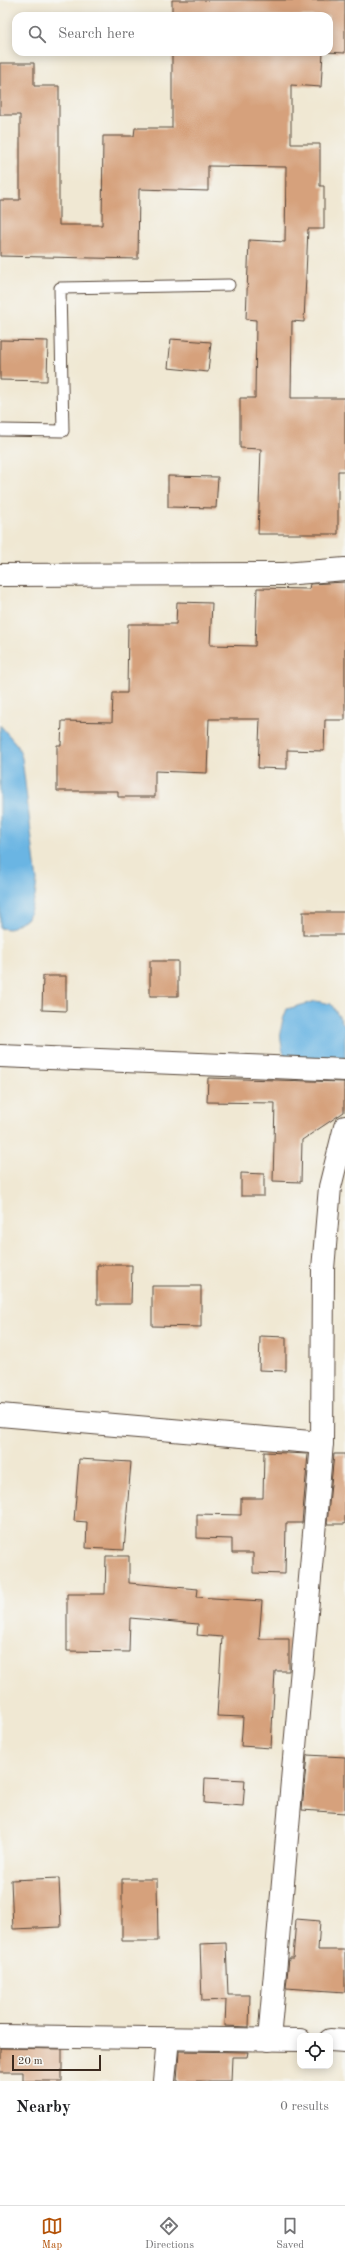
<!DOCTYPE html>
<html lang="en">
<head>
<meta charset="utf-8">
<style>
  body { margin:0; font-family:"Old Standard TT",serif; background:#f2f2f2; color:#202124 }
  .controls { position:absolute; right:12px; bottom:12px; display:grid; overflow:hidden; border-radius:8px; box-shadow:0 2px 10px #0003 }
  .controls button { width:36px; height:36px; display:grid; place-items:center; padding:0; border:0; border-bottom:1px solid #e0e0e0; background:#fff; color:#202124; font:20px sans-serif }
  .scale { position:absolute; left:12px; bottom:10px; width:89px; box-sizing:border-box; padding-left:4px; border:2px solid #3b2a1e; border-top:0; font-size:11px; line-height:14px; white-space:nowrap; color:#3b2a1e; -webkit-text-stroke:3px #f6f6f2; paint-order:stroke }
  .list { margin:0; padding:0; list-style:none }
  h2 { display:flex; justify-content:space-between; align-items:center; height:52px; margin:0; padding:0 16px; font-size:17px }
  h2 small { font-size:13px; font-weight:400; color:#757577 }
  .icon { flex:none; width:22px; height:22px; fill:none; stroke:currentColor; stroke-width:2; stroke-linecap:round; stroke-linejoin:round }
  .map { position:relative; flex:none; width:345px; height:2081px; overflow:hidden }
  .search { position:absolute; background:#fff; box-shadow:0 2px 10px #0003; left:12px; right:12px; top:12px; height:44px; display:flex; align-items:center; gap:10px; box-sizing:border-box; padding:0 14px; border-radius:12px; color:#757577; font-size:15px }
  .sheet { height:124px; background:#fff }
  nav { display:flex; justify-content:space-around; align-items:center; box-sizing:border-box; height:56px; border-top:1px solid #e0e0e0; background:#fff; font-size:11px; color:#757577 }
  nav a { display:grid; justify-items:center; gap:2px }
  nav .on { color:#b45309 }
  .map>svg:first-child { display:block }
</style>
</head>
<body>
<div class="map">
<svg width="345" height="2081" viewBox="0 0 345 2081">
  <rect width="100%" height="100%" fill="#f6f6f2"/>
  <filter id="ink" filterUnits="userSpaceOnUse"><feTurbulence type="fractalNoise" baseFrequency=".025" numOctaves="2"/><feDisplacementMap in="SourceGraphic" scale="8" xChannelSelector="R" yChannelSelector="G"/><feConvolveMatrix kernelMatrix="1 2 1 2 8 2 1 2 1" color-interpolation-filters="sRGB"/></filter>
  <filter id="wash" filterUnits="userSpaceOnUse"><feTurbulence type="fractalNoise" baseFrequency=".012" numOctaves="4" result="noise"/><feDisplacementMap in="SourceGraphic" scale="16" xChannelSelector="R" yChannelSelector="G"/><feGaussianBlur stdDeviation="0.9" result="paint"/><feColorMatrix in="noise" values="0 0 0 0 0 0 0 0 0 0 0 0 0 0 0 0 0 1.4 0 .05"/><feComposite in="paint" operator="in"/></filter>
  <g filter="url(#wash)">
    <rect width="100%" height="100%" fill="#f0e8d3"/>
    <!-- water -->
    <g fill="#6ab5e3" stroke="#527080">
      <polygon points="0,725 18,746 22,758 37,881 35,897 28,918 9,929 0,928"/>
      <path d="M316,1001L331,1004L345,1026V1061L287,1065C280,1041 277,1033 287,1009Z"/>
    </g>
    <g id="blocks">
      <!-- building -->
      <g fill="#d6a17c">
        <polygon points="172,0 345,0 345,53 326,52 329,52 329,16 172,16"/>
        <polygon points="172,52 323,52 321,87 291,85 291,144 320,144 320,186 324,186 324,229 308,229 304,322 292,321 291,398 345,398 345,471 338,471 338,534 258,534 261,449 240,448 240,398 255,398 256,320 246,319 249,240 285,242 286,167 208,166 208,191 139,189 138,259 0,256 0,200 20,200 20,115 0,115 0,63 34,63 34,86 59,86 59,225 102,225 103,136 134,136 135,128 172,128"/>
        <polygon points="171,339 211,342 208,372 168,368"/>
        <polygon points="0,340 48,341 47,381 0,380"/>
        <polygon points="168,476 218,477 216,508 168,507"/>
        <polygon points="345,582 345,720 325,720 324,751 287,750 287,769 258,768 260,719 209,719 207,773 155,771 155,797 118,797 118,791 57,791 57,745 61,745 62,721 112,722 113,693 127,693 128,624 176,624 177,602 212,603 210,645 255,646 257,588 309,589 310,584"/>
        <rect x="303" y="912" width="42" height="23"/>
        <rect x="150" y="961" width="28" height="35"/>
        <polygon points="43,976 66,976 66,1011 42,1010"/>
        <polygon points="208,1078 344,1082 344,1112 302,1140 301,1182 273,1181 275,1103 207,1102"/>
        <polygon points="241,1173 264,1174 264,1196 241,1196"/>
        <polygon points="97,1265 132,1265 131,1304 97,1304"/>
        <polygon points="152,1286 201,1286 201,1327 152,1326"/>
        <polygon points="260,1336 286,1337 286,1371 259,1370"/>
        <polygon points="264,1452 308,1454 302,1523 286,1523 285,1574 253,1573 253,1553 232,1553 232,1539 197,1538 197,1514 241,1515 241,1498 263,1498"/>
        <polygon points="334,1454 345,1454 345,1524 327,1524"/>
        <polygon points="79,1459 131,1462 124,1550 86,1548 87,1522 74,1521"/>
        <polygon points="106,1556 129,1556 129,1583 198,1589 197,1597 262,1601 259,1639 289,1639 289,1671 275,1671 271,1748 241,1746 243,1717 217,1716 222,1637 197,1635 198,1624 130,1618 129,1652 67,1651 67,1594 105,1594"/>
        <polygon points="307,1755 345,1757 345,1813 302,1810"/>
        <polygon points="205,1778 245,1780 243,1806 204,1803"/>
        <polygon points="59,1878 61,1927 13,1929 11,1880"/>
        <polygon points="122,1879 157,1879 158,1941 122,1941"/>
        <polygon points="296,1919 320,1921 318,1950 345,1950 345,1992 286,1988 289,1958 293,1958"/>
        <polygon points="226,1943 228,1995 250,1995 249,2027 225,2026 226,2000 202,2001 200,1944"/>
        <polygon points="0,2048 62,2049 62,2081 23,2081 23,2072 0,2072"/>
        <polygon points="179,2051 248,2052 247,2057 232,2057 231,2081 177,2081"/>
      </g>
    </g>
  </g>
  <g filter="url(#ink)">
    <use href="#blocks" fill-opacity="0" stroke="#564639" stroke-width="1"/>
    <g fill="none" stroke-linecap="round" stroke-linejoin="round">
      <!-- lane casing -->
      <g stroke="#564639" stroke-width="13">
        <polyline id="lane" points="0,430 63,431 60,288 229,285"/>
      </g>
      <!-- street casing -->
      <g stroke="#564639" stroke-width="24">
        <g id="street">
          <polyline points="0,575 284,574 345,569"/>
          <polyline points="0,1056 345,1070"/>
          <polyline points="0,1415 322,1443"/>
          <polyline points="0,2036 300,2040"/>
          <polyline points="269,2040 322,1443 323,1269 330,1187 345,1127"/>
          <polyline points="330,2040 345,2041"/>
          <polyline points="164,2081 168,2038"/>
        </g>
      </g>
      <!-- lane -->
      <use href="#lane" stroke="#fff" stroke-width="11"/>
      <!-- street -->
      <use href="#street" stroke="#fff" stroke-width="22"/>
    </g>
  </g>
</svg>
<div class="controls">
<button><svg class="icon" aria-label="locate" viewBox="0 0 24 24"><circle cx="12" cy="12" r="6"/><path d="M12 2v4M12 18v4M2 12h4M18 12h4"/></svg></button>
</div>
<div class="scale">20 m</div>
<div class="search"><svg class="icon" aria-label="search" viewBox="0 0 24 24"><circle cx="10" cy="10" r="6"/><path d="M15 15l6 6"/></svg>Search here</div>
</div>
<section class="sheet">
<h2>Nearby<small>0 results</small></h2>
<ul class="list">
</ul>
</section>
<nav>
<a class="on"><svg class="icon" aria-label="map" viewBox="0 0 24 24"><path d="M3 6l6-2 6 2 6-2v14l-6 2-6-2-6 2zM9 4v14M15 6v14"/></svg>Map</a>
<a><svg class="icon" aria-label="directions" viewBox="0 0 24 24"><path d="M12 3l9 9-9 9-9-9zM9 14v-3h6M13 9l2 2-2 2"/></svg>Directions</a>
<a><svg class="icon" aria-label="saved" viewBox="0 0 24 24"><path d="M7 4h10v16l-5-4-5 4z"/></svg>Saved</a>
</nav>
</body>
</html>
